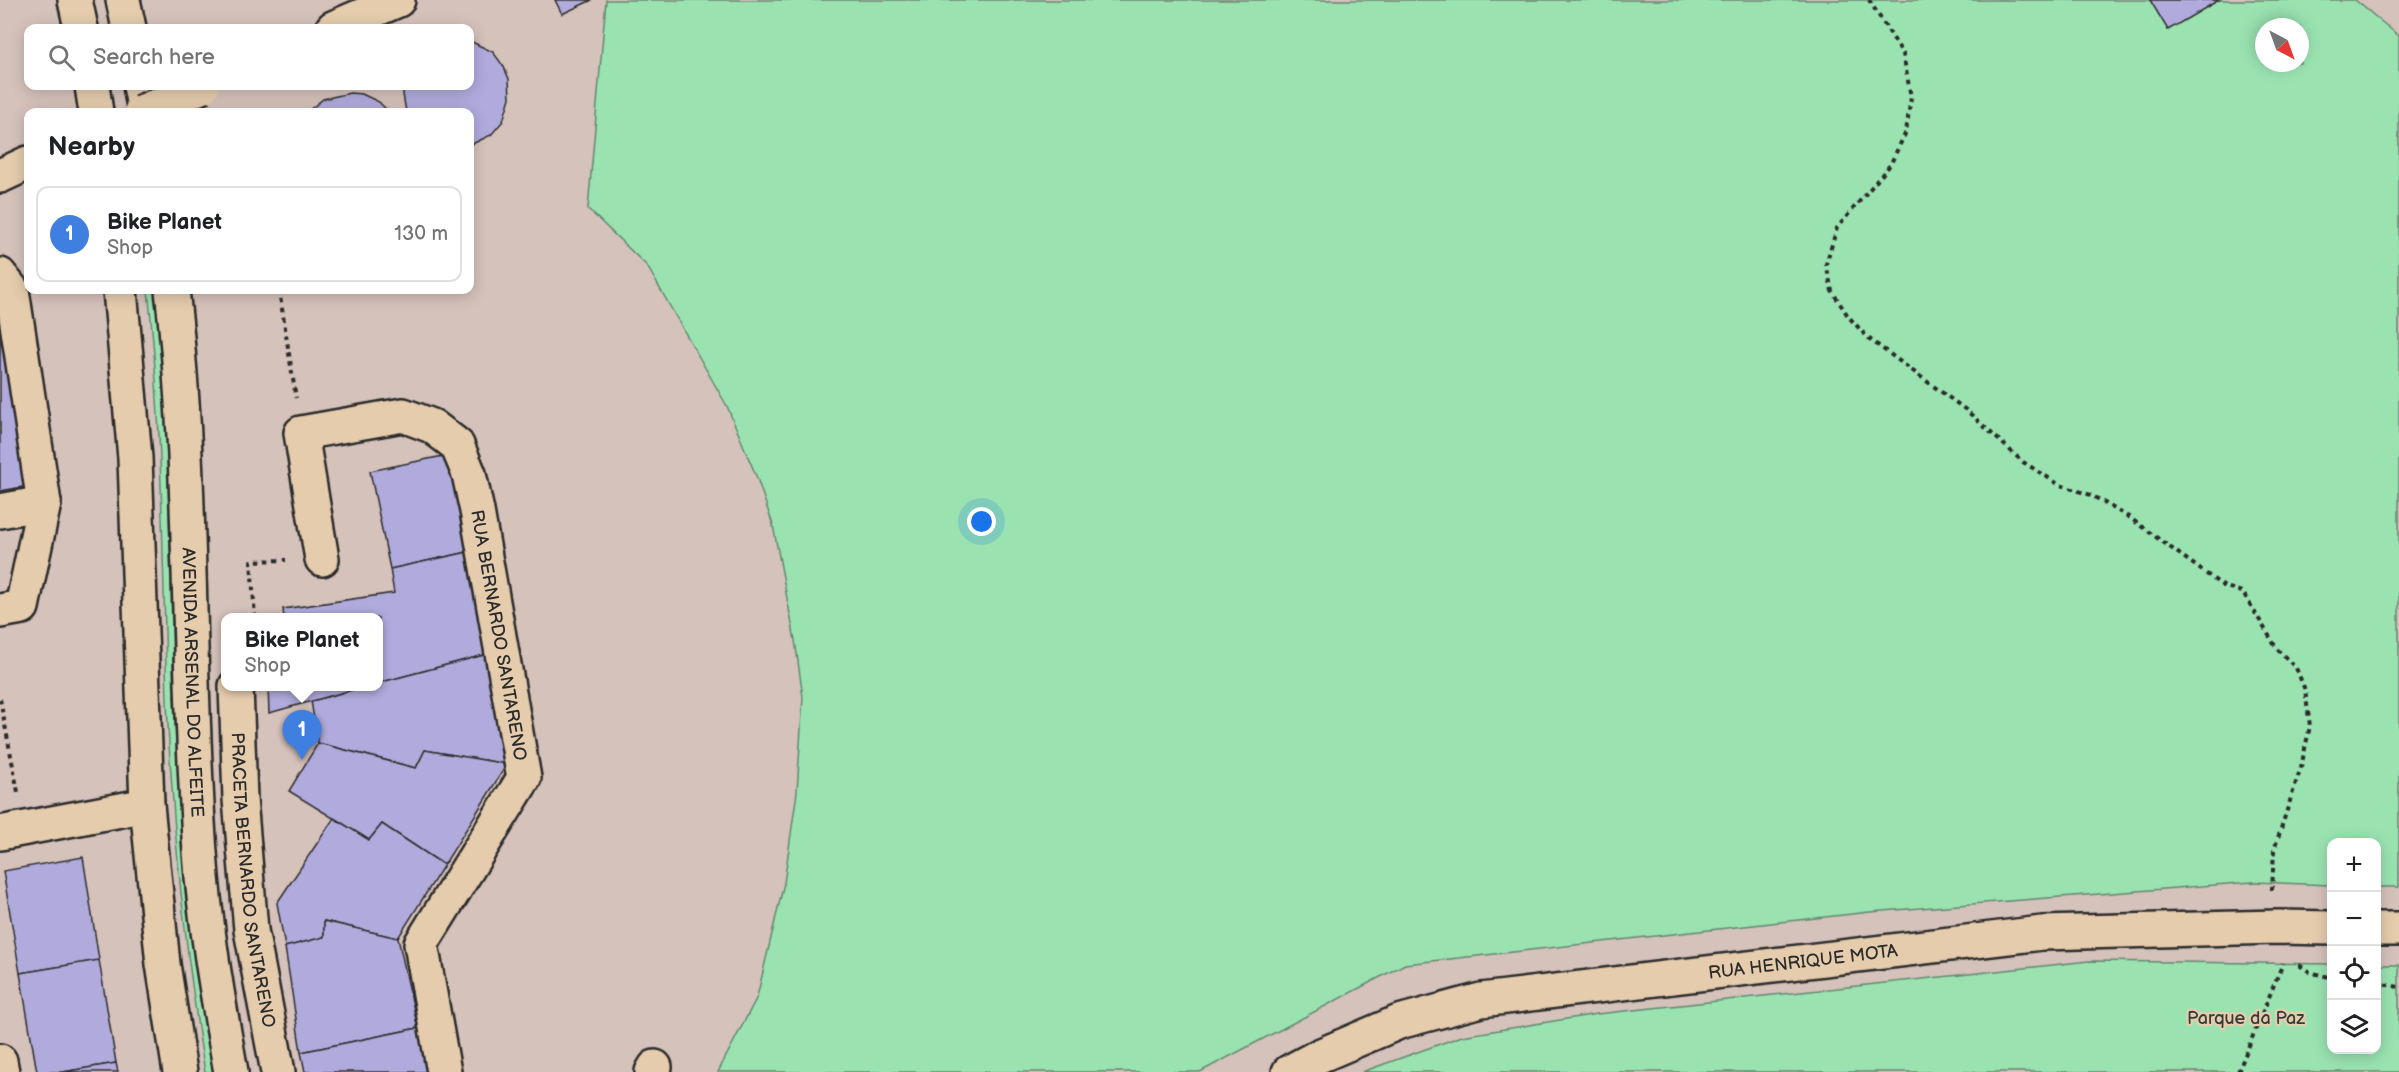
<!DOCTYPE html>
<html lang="en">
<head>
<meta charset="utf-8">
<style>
  body { margin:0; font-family:"Balsamiq Sans",sans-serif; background:#f6f6f6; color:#202124 }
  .controls { position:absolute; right:18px; bottom:18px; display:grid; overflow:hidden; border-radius:12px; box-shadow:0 3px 15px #0003 }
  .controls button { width:54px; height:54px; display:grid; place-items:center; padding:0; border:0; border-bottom:2px solid #e0e0e0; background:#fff; color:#202124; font:30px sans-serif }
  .compass { position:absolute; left:2255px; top:18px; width:54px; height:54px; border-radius:50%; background:#fff; box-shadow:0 3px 15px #0003; rotate:139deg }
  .you { position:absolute; left:982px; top:522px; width:21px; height:21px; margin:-15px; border:4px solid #fff; border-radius:50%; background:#1a73e8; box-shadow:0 0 0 9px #1a73e833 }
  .badge { display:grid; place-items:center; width:39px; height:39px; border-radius:50%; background:#b45309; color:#fff; font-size:20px; font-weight:700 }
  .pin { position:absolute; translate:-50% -50px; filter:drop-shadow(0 2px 3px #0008) }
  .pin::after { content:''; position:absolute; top:32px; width:21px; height:18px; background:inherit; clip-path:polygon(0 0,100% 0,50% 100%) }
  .popup { position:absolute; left:221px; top:613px; width:162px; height:78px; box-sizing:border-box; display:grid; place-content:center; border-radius:12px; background:#fff; filter:drop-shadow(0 2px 4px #0005); font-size:20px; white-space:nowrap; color:#757577 }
  .popup b { font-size:22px; color:#202124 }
  .popup::after { content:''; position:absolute; left:50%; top:100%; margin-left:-12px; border:12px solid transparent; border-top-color:#fff }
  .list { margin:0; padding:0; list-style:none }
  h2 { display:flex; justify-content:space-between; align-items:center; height:78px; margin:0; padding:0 24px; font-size:26px }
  h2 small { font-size:20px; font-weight:400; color:#757577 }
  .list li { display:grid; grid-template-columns:39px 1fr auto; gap:18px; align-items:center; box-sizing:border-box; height:96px; margin:0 12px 12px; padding:0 12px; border:2px solid #e0e0e0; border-radius:12px }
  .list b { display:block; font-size:22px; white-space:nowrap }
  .list p { margin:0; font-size:20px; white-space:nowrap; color:#757577 }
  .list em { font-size:20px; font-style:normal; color:#757577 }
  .icon { flex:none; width:33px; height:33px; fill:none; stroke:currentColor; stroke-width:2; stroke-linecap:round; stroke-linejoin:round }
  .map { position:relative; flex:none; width:2399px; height:1072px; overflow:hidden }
  .search { position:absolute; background:#fff; box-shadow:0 3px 15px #0003; left:24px; top:24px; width:450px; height:66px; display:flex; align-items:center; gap:15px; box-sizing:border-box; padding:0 21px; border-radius:12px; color:#757577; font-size:22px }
  .panel { position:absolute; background:#fff; box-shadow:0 3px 15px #0003; left:24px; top:108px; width:450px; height:186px; border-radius:12px }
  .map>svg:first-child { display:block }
</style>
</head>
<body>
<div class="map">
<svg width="2399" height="1072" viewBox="0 0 2399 1072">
  <rect width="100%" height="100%" fill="#d5c2bb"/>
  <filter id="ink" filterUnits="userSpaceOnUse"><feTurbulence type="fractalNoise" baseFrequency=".0167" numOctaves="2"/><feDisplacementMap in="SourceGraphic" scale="12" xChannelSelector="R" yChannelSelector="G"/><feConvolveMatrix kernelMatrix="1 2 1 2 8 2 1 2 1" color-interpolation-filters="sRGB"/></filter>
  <g filter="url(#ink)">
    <!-- green -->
    <g fill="#9ae3b1" stroke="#62876e" stroke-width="1.5" fill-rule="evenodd">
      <path d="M606,0H2355L2399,36V887H2377L2376,842H2332L2331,885L2253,882L1870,912L1405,964L1200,1072H718L757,997L784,883L797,792L803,697L795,640L773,525L757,478L727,406L647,266L588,209ZM2264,27H2300V63H2264Z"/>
      <path d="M148,290H156C171,435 169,579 175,725C181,841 193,957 213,1072H205C186,957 174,841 168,725C162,579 164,434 148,290Z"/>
      <polygon points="2089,961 2331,964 2332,1050 2376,1050 2377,965 2399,965 2399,1072 1362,1072 1462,1036 1597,1014"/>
    </g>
    <!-- building -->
    <g fill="#b1abdd" stroke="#2b2b2b" stroke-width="1.5">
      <polygon points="555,0 592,0 562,14"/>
      <polygon points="2150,0 2219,0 2168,30"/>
      <polygon points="470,41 493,52 504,67 509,79 510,98 503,121 491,135 470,145 470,112 406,112 403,94 404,86 470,86"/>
      <polygon points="350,93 362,94 379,102 389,112 307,112 323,99"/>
      <polygon points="0,315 34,485 0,491"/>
      <polygon points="448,455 468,552 390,569 370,471"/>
      <polygon points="468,552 488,654 378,683 378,618 284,618 283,609 394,593 390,569"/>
      <polygon points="488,654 507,764 425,750 416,768 318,743 311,701 366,686 378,686 378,683"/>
      <polygon points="268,686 366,686 269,713"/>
      <polygon points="318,743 416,768 425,750 507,764 444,865 382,824 369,840 289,791"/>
      <polygon points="334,818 369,840 382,824 444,865 398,938 324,921 324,937 285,947 277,903"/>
      <polygon points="83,857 99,960 20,973 3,871"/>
      <polygon points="324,921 398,938 418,1028 301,1052 285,947 324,937"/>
      <polygon points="99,960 116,1063 63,1072 37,1072 20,973"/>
      <polygon points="418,1028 427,1072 305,1072 301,1052"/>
      <polygon points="116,1063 118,1072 63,1072"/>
    </g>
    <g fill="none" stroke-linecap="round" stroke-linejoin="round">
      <!-- minor casing -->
      <g stroke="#2b2b2b" stroke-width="38">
        <g id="minor">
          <polyline points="0,275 12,290 44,503 0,511"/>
          <path id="s1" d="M322,559L301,433L403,415L432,426L457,445L469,474L477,511L524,778L421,944L444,1072"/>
          <polyline points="0,611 22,607 44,503"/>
          <path id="s2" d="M236,686L240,799L251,930L278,1072"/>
          <polyline points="0,833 147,805"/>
          <polyline points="2376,929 2399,929"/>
          <polyline points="0,1061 2,1072"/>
          <polyline points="652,1072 655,1067"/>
          <path id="s3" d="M1289,1072L1319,1056L1399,1022L1481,1000L2042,933L2277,927L2332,928"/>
        </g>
      </g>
      <!-- major casing -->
      <g stroke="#2b2b2b" stroke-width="38">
        <g id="major">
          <polyline points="75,0 81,28"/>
          <polyline points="123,0 129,28"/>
          <polyline points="333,28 398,0"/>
          <polyline points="92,86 96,112"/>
          <polyline points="140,86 145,112"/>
          <polyline points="0,176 28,163"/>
          <polyline points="120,290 135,458 147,805 163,964 180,1072"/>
          <path id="s4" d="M172,290C194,476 186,664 200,852C205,926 218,999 231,1072"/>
        </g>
      </g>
      <!-- path -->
      <g stroke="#2b2b2b" stroke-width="4" stroke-dasharray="4.5 4.5" stroke-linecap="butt">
        <polyline points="1869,0 1903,54 1911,97 1906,132 1890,165 1837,228 1826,264 1832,291 1848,316 1868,338 1966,410 2023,462 2060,485 2091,495 2130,518 2223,586 2242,592 2245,596 2277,649 2296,668 2305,690 2310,726 2301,767 2274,850 2272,890"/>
        <polyline points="279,290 296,398"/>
        <polyline points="255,618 251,561 286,560"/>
        <polyline points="0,699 18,792"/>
        <polyline points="2299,965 2310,972 2332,978"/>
        <polyline points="2376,983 2399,987"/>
        <polyline points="2238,1072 2283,963"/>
      </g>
      <!-- minor -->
      <use href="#minor" stroke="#e5ccad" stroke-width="33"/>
      <!-- major -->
      <use href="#major" stroke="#e5ccad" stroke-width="33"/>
      <!-- major-bridge casing -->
      <g stroke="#2b2b2b" stroke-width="38" stroke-linecap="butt">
        <polyline id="major-bridge" points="141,112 203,86"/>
      </g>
      <!-- major-bridge -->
      <use href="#major-bridge" stroke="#e5ccad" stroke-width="33"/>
    </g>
  </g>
  <g text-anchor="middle" stroke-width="4.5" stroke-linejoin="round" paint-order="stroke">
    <!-- street labels -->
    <g font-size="18" fill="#2b2b2b" stroke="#e5ccad">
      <text dy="6" stroke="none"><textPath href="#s1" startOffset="489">RUA BERNARDO SANTARENO</textPath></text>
      <text dy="6" stroke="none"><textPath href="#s4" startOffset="393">AVENIDA ARSENAL DO ALFEITE</textPath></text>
      <text dy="6" stroke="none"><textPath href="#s2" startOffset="195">PRACETA BERNARDO SANTARENO</textPath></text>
      <text dy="6" stroke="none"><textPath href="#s3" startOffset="530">RUA HENRIQUE MOTA</textPath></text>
    </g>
    <!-- park labels -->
    <g font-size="18" fill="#363d38" stroke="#e5ccad">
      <text x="2246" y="1024">Parque da Paz</text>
    </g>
  </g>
</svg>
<div class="controls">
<button>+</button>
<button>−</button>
<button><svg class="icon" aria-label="locate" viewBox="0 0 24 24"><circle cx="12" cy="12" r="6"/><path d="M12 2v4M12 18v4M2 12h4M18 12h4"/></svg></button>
<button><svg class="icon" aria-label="layers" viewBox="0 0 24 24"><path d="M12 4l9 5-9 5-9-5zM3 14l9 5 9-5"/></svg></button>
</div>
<svg class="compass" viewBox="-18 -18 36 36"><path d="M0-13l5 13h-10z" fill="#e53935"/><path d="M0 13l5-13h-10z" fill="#757577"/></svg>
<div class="you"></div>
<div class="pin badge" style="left:302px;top:760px;background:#3f7fe0">1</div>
<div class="popup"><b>Bike Planet</b>Shop</div>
<div class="search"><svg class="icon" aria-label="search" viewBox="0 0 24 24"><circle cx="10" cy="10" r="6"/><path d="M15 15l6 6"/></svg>Search here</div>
<section class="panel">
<h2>Nearby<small></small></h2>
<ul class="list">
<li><span class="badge" style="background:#3f7fe0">1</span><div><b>Bike Planet</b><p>Shop</p></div><em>130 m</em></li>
</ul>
</section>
</div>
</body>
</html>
